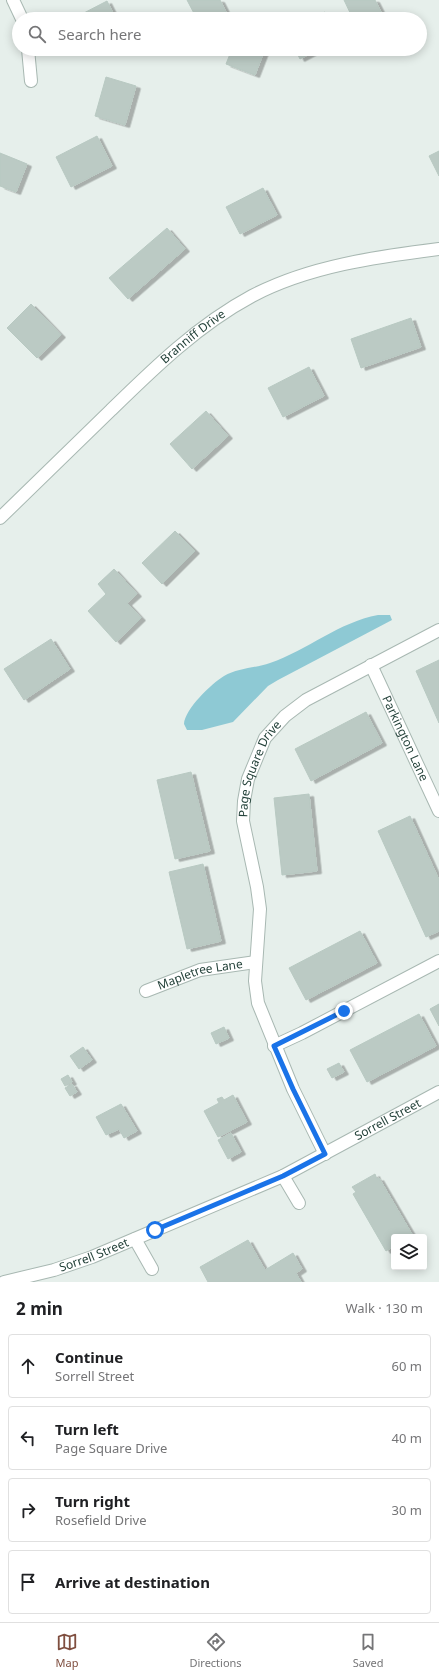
<!DOCTYPE html>
<html lang="en">
<head>
<meta charset="utf-8">
<style>
  body { margin:0; font-family:"Noto Sans",sans-serif; background:#f6f6f6; color:#202124 }
  .controls { position:absolute; right:12px; bottom:12px; display:grid; overflow:hidden; border-radius:4px; box-shadow:0 2px 10px #0003 }
  .controls button { width:36px; height:36px; display:grid; place-items:center; padding:0; border:0; border-bottom:1px solid #e0e0e0; background:#fff; color:#202124; font:20px sans-serif }
  .stop { position:absolute; width:12px; height:12px; margin:-9px; border:3px solid #1a73e8; border-radius:50%; background:#fff }
  .stop.end { background:#1a73e8; border-color:#fff; box-shadow:0 1px 4px #0008 }
  .list { margin:0; padding:0; list-style:none }
  h2 { display:flex; justify-content:space-between; align-items:center; height:52px; margin:0; padding:0 16px; font-size:17px }
  h2 small { font-size:13px; font-weight:400; color:#757577 }
  .list li { display:grid; grid-template-columns:26px 1fr auto; gap:12px; align-items:center; box-sizing:border-box; height:64px; margin:0 8px 8px; padding:0 8px; border:1px solid #e0e0e0; border-radius:4px }
  .list b { display:block; font-size:15px; white-space:nowrap }
  .list p { margin:0; font-size:13px; white-space:nowrap; color:#757577 }
  .list em { font-size:13px; font-style:normal; color:#757577 }
  .icon { flex:none; width:22px; height:22px; fill:none; stroke:currentColor; stroke-width:2; stroke-linecap:round; stroke-linejoin:round }
  .map { position:relative; flex:none; width:439px; height:1282px; overflow:hidden }
  .search { position:absolute; background:#fff; box-shadow:0 2px 10px #0003; left:12px; right:12px; top:12px; height:44px; display:flex; align-items:center; gap:10px; box-sizing:border-box; padding:0 14px; border-radius:22px; color:#757577; font-size:15px }
  .sheet { height:340px; background:#fff }
  nav { display:flex; justify-content:space-around; align-items:center; box-sizing:border-box; height:56px; border-top:1px solid #e0e0e0; background:#fff; font-size:11px; color:#757577 }
  nav a { display:grid; justify-items:center; gap:2px }
  nav .on { color:#7f4e3f }
  .map>svg:first-child { display:block }
</style>
</head>
<body>
<div class="map">
<svg width="439" height="1282" viewBox="0 0 439 1282">
  <defs>
    <filter id="shadow"><feDropShadow dx="4.5" dy="2.5" stdDeviation="0" flood-color="#0004"/></filter>
  </defs>
  <rect width="100%" height="100%" fill="#e6efeb"/>
  <!-- water -->
  <path fill="#8ec9d4" d="M378,615H390L392,620L278,680L268,686L233,722L202,730H187L184,724C185,709 211,684 224,676C238,668 256,668 270,663C308,650 339,622 378,615Z"/>
  <!-- building -->
  <g fill="#bbcac4" stroke="#b8c9c2" filter="url(#shadow)">
    <polygon points="187,0 220,0 228,16 223,19 197,19"/>
    <polygon points="344,0 375,0 384,18 353,19"/>
    <polygon points="107,1 116,19 83,19 80,15"/>
    <polygon points="325,12 328,19 310,19"/>
    <polygon points="232,49 265,49 255,75 226,64"/>
    <polygon points="295,49 319,49 300,59"/>
    <polygon points="106,77 136,86 125,125 95,116"/>
    <polygon points="97,136 112,166 71,187 56,157"/>
    <polygon points="439,151 439,176 429,156"/>
    <polygon points="0,153 27,164 16,192 0,186"/>
    <polygon points="263,188 277,215 240,234 226,207"/>
    <polygon points="167,228 185,249 128,299 109,278"/>
    <polygon points="31,304 61,335 37,358 7,328"/>
    <polygon points="411,318 421,347 361,368 351,339"/>
    <polygon points="309,367 324,396 283,417 268,388"/>
    <polygon points="206,411 228,436 192,469 170,444"/>
    <polygon points="175,531 195,551 162,584 142,563"/>
    <polygon points="114,569 137,594 127,603 141,618 116,642 88,611 106,594 98,584"/>
    <polygon points="51,639 70,669 24,700 4,669"/>
    <polygon points="439,660 439,723 416,671"/>
    <polygon points="366,712 382,743 311,781 295,749"/>
    <polygon points="191,772 210,851 175,859 157,780"/>
    <polygon points="309,794 317,871 282,875 274,798"/>
    <polygon points="410,816 439,880 439,931 426,937 378,831"/>
    <polygon points="203,864 221,941 187,949 169,872"/>
    <polygon points="360,931 377,963 306,1000 289,968"/>
    <polygon points="439,1004 439,1026 430,1009"/>
    <polygon points="419,1014 436,1046 367,1082 350,1050"/>
    <polygon points="224,1027 229,1038 216,1044 211,1033"/>
    <polygon points="83,1047 92,1060 79,1069 70,1056"/>
    <polygon points="339,1063 344,1072 332,1078 327,1069"/>
    <polygon points="68,1075 72,1082 65,1086 61,1079"/>
    <polygon points="72,1084 77,1092 70,1096 65,1088"/>
    <polygon points="233,1095 247,1122 218,1137 204,1111 219,1103 217,1099 222,1097 224,1100"/>
    <polygon points="121,1104 137,1131 124,1138 119,1129 106,1135 96,1117"/>
    <polygon points="231,1133 241,1152 228,1159 218,1140"/>
    <polygon points="375,1174 377,1179 379,1178 413,1236 394,1237 394,1246 386,1251 353,1194 356,1192 352,1187"/>
    <polygon points="248,1240 265,1270 293,1253 302,1269 296,1273 301,1282 208,1282 200,1267"/>
  </g>
  <g fill="none" stroke-linecap="round" stroke-linejoin="round">
    <!-- lane casing -->
    <g stroke="#a8b8b2" stroke-width="14">
      <g id="lane">
        <polyline points="283,1176 299,1203"/>
        <polyline points="135,1239 152,1269"/>
      </g>
    </g>
    <!-- street casing -->
    <g stroke="#a8b8b2" stroke-width="14">
      <g id="street">
        <polyline points="13,0 22,19"/>
        <polyline points="28,49 31,81"/>
        <path id="s1" d="M0,518C37,482 74,446 111,410C154,368 198,325 252,296C309,266 376,257 439,249"/>
        <path id="s2" d="M371,665L439,811"/>
        <path id="s3" d="M146,991L200,970L256,962"/>
        <polyline points="274,1046 302,1033 439,961"/>
        <path id="s4" d="M325,1154L293,1089L258,1003L255,981L260,909L257,887L243,821L244,801L248,779L265,738L285,716L306,700L439,630"/>
        <path id="s5" d="M4,1282L54,1270L92,1257L283,1176L439,1092"/>
      </g>
    </g>
    <!-- lane -->
    <use href="#lane" stroke="#fff" stroke-width="12"/>
    <!-- street -->
    <use href="#street" stroke="#fff" stroke-width="12"/>
  </g>
  <g fill="none" stroke-linecap="round" stroke-linejoin="round">
    <!-- route -->
    <polyline stroke="#1a73e8" stroke-width="5" points="155,1230 283,1176 325,1154 293,1089 274,1046 344,1011"/>
  </g>
  <g text-anchor="middle" stroke-width="3" stroke-linejoin="round" paint-order="stroke">
    <!-- street labels -->
    <g font-size="12" fill="#24423a" stroke="#f7fbf9">
      <text dy="4" stroke="none"><textPath href="#s1" startOffset="265">Branniff Drive</textPath></text>
      <text dy="4" stroke="none"><textPath href="#s2" startOffset="81">Parkington Lane</textPath></text>
      <text dy="4" stroke="none"><textPath href="#s4" startOffset="405">Page Square Drive</textPath></text>
      <text dy="4" stroke="none"><textPath href="#s3" startOffset="57">Mapletree Lane</textPath></text>
      <text dy="4" stroke="none"><textPath href="#s5" startOffset="418">Sorrell Street</textPath></text>
      <text dy="4" stroke="none"><textPath href="#s5" startOffset="94">Sorrell Street</textPath></text>
    </g>
  </g>
</svg>
<div class="controls">
<button><svg class="icon" aria-label="layers" viewBox="0 0 24 24"><path d="M12 4l9 5-9 5-9-5zM3 14l9 5 9-5"/></svg></button>
</div>
<div class="stop" style="left:155px;top:1230px"></div>
<div class="stop end" style="left:344px;top:1011px"></div>
<div class="search"><svg class="icon" aria-label="search" viewBox="0 0 24 24"><circle cx="10" cy="10" r="6"/><path d="M15 15l6 6"/></svg>Search here</div>
</div>
<section class="sheet">
<h2>2 min<small>Walk · 130 m</small></h2>
<ul class="list">
<li><svg class="icon" aria-label="ahead" viewBox="0 0 24 24"><path d="M12 20V5M6 11l6-6 6 6"/></svg><div><b>Continue</b><p>Sorrell Street</p></div><em>60 m</em></li>
<li><svg class="icon" aria-label="left" viewBox="0 0 24 24"><path d="M17 20v-9H6M10 6l-5 5 5 5"/></svg><div><b>Turn left</b><p>Page Square Drive</p></div><em>40 m</em></li>
<li><svg class="icon" aria-label="right" viewBox="0 0 24 24"><path d="M7 20v-9h11M14 6l5 5-5 5"/></svg><div><b>Turn right</b><p>Rosefield Drive</p></div><em>30 m</em></li>
<li><svg class="icon" aria-label="arrive" viewBox="0 0 24 24"><path d="M6 21V4h12l-3 4 3 4H6"/></svg><div><b>Arrive at destination</b></div></li>
</ul>
</section>
<nav>
<a class="on"><svg class="icon" aria-label="map" viewBox="0 0 24 24"><path d="M3 6l6-2 6 2 6-2v14l-6 2-6-2-6 2zM9 4v14M15 6v14"/></svg>Map</a>
<a><svg class="icon" aria-label="directions" viewBox="0 0 24 24"><path d="M12 3l9 9-9 9-9-9zM9 14v-3h6M13 9l2 2-2 2"/></svg>Directions</a>
<a><svg class="icon" aria-label="saved" viewBox="0 0 24 24"><path d="M7 4h10v16l-5-4-5 4z"/></svg>Saved</a>
</nav>
</body>
</html>
